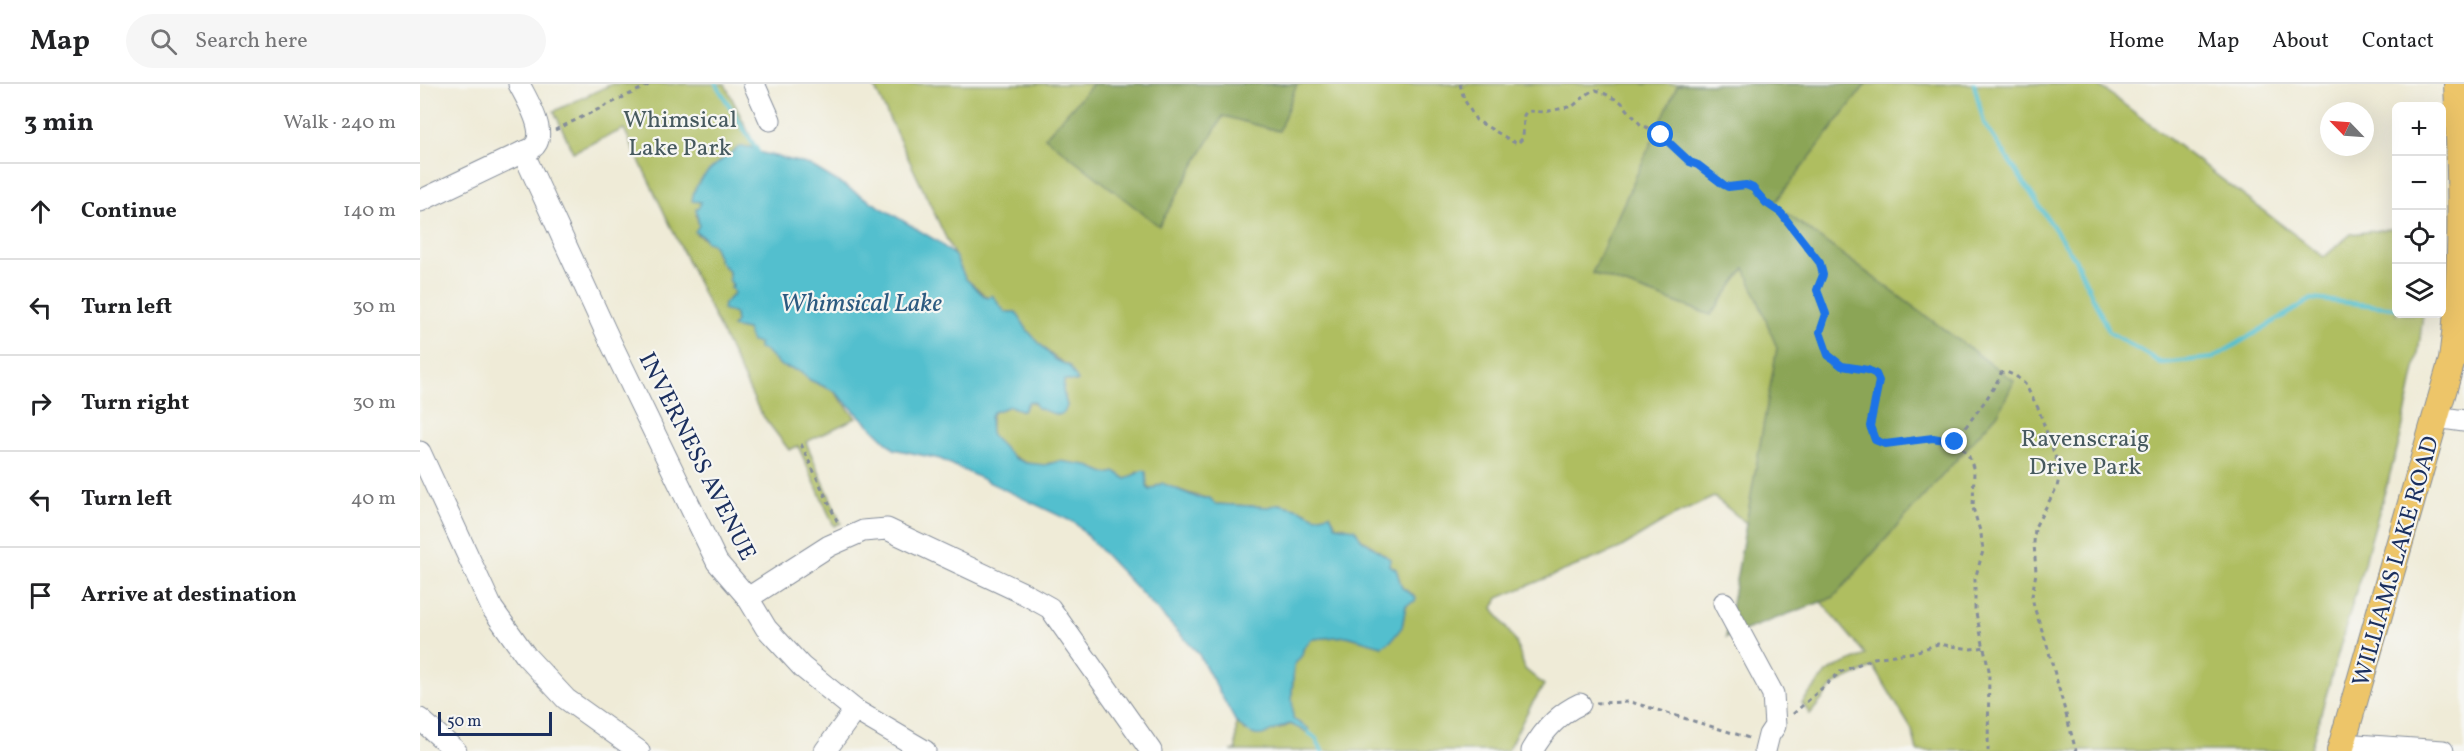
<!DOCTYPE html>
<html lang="en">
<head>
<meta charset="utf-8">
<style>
  body { margin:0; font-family:Vollkorn,serif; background:#f6f6f6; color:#202124 }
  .controls { position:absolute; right:18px; top:18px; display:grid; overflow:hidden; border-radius:9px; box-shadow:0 6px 24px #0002 }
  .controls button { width:54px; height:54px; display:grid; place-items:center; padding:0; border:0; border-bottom:2px solid #e0e0e0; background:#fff; color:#202124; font:30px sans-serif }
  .compass { position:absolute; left:1900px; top:18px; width:54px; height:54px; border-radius:50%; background:#fff; box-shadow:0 6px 24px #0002; rotate:295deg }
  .scale { position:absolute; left:18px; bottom:15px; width:114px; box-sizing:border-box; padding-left:6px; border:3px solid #1b2f5e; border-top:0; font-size:16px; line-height:21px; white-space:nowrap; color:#1b2f5e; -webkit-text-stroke:4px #f6f6f2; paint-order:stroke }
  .stop { position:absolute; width:18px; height:18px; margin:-14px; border:4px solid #1a73e8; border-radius:50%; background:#fff }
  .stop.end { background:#1a73e8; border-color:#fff; box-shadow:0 2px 6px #0008 }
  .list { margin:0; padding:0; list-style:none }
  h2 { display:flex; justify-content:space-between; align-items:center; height:78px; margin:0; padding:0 24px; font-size:26px }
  h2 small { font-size:20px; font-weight:400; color:#757577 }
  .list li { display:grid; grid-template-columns:39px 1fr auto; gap:18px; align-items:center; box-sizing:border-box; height:96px; padding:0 24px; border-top:2px solid #e0e0e0 }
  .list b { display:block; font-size:22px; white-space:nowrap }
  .list em { font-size:20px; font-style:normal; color:#757577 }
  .icon { flex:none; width:33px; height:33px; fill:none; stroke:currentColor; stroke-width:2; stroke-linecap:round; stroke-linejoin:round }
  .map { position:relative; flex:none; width:2044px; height:667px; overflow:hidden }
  header { display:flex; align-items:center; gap:36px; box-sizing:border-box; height:84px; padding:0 30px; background:#fff; border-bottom:2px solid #e0e0e0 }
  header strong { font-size:28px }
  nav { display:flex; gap:33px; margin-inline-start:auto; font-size:21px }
  .search { width:420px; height:54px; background:#f6f6f6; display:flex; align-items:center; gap:15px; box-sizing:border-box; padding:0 21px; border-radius:33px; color:#757577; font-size:22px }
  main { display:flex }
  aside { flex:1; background:#fff }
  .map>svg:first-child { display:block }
</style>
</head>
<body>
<header>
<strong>Map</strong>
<div class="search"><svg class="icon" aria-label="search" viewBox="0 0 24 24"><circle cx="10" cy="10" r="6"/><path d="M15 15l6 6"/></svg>Search here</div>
<nav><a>Home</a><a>Map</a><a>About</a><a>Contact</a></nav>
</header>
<main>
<aside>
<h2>3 min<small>Walk · 240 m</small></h2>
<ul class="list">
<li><svg class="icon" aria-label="ahead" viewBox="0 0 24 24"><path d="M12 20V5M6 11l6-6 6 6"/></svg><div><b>Continue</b></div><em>140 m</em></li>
<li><svg class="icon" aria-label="left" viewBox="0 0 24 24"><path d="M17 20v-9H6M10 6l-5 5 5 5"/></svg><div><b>Turn left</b></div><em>30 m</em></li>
<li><svg class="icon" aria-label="right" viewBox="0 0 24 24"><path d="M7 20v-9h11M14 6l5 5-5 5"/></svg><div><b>Turn right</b></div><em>30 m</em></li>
<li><svg class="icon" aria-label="left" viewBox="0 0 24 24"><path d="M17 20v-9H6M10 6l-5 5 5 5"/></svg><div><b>Turn left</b></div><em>40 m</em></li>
<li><svg class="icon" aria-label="arrive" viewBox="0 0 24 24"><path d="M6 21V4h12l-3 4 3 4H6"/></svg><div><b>Arrive at destination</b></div></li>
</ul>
</aside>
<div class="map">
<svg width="2044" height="667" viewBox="0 0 2044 667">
  <rect width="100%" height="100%" fill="#f6f6f2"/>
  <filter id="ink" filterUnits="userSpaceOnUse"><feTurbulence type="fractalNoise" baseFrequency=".0167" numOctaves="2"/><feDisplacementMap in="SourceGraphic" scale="12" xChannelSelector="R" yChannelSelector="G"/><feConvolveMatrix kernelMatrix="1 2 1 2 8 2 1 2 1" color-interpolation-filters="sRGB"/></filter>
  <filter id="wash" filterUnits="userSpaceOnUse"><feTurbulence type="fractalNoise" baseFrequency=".008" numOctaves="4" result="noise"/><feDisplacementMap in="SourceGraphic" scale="24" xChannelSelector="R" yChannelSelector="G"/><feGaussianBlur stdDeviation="1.35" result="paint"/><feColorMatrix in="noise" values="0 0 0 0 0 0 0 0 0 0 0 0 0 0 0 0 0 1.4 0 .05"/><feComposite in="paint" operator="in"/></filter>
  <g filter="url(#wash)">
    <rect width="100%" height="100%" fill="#efebd7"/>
    <!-- green -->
    <g fill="#afbe61" stroke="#657660" stroke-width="1.5">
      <polygon points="192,0 305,0 338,68 301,77 275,105 281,120 276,131 279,141 276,150 293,160 300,178 308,186 314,209 304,220 315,230 316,238 312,243 327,246 361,282 379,287 390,296 414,307 436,334 386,358 421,439 414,442 378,362 369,366 340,328 204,45 153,68 134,27"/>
      <path d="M453,0H1677L1904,173L1931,150L1976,144V230H2003L1998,271L1980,355L1890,667H1497L1492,646L1454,583L1415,600L1390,630L1382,619L1406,589L1416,583L1446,571L1353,461L1294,413L1253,432L1200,464L1078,514L1073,524L1096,558L1105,585L1124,601L1110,623L1087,667H811L816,666V638L825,647L860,645L871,640L889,648L872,635V608L874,581L882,571L883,565L892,555L927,552L962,562L983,539L985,524L994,511L982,504L976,485L968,481L970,475L924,442H916L910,430L896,433L879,425L859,420L848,423L795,420L789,414C776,414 745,398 738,401C735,402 733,405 730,406L718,387L711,394L706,395L696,388L687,390L666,381L630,379C613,389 579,366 571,351C570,348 571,331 573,328L590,322L603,327L609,317L638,331L647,322L643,307L644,296L656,298L649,282C627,271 607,249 596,228H585L545,194Z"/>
    </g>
    <!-- forest -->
    <g fill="#8ba557" stroke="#536a5a" stroke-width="1.5">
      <polygon points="673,0 877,0 859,47 803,32 739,142 625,53"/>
      <polygon points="1264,0 1446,0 1354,120 1594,297 1579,328 1414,513 1306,553 1357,264 1325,184 1291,231 1172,189 1257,2"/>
    </g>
    <!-- water -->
    <path fill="#53bfce" stroke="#377796" stroke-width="1.5" d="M319,63H331L338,68L390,81L517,157L535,172L545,194L564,212L568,214L572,211L585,228H596L608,247L634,275L649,282L658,297L656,298L644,296L643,307L647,322L644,329L638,331L617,324L614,318L609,317L603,327L590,322L573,328L570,333L571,351L594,374L606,379L625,381L639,377L666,381L687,390L696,388L706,395L723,386L726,388L727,403L730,406L742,399L778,414H790L795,420L848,423L859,420L879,425L896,433L910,430L916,442L935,445L941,455L970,475L969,481L976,485L982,504L996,513L995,517L986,521L982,543L971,557L962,562L927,552L892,555L883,565L882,571L874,581L872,608L873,635L889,645V649L870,640C843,648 841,662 816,638L778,569L655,439L520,375L474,365L414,307L390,296L379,287L361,282L346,267L339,265V259L332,258L327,246L312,243L316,238L315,230L303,225L304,220L314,209L313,205L310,204L313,201L309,196V187L300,178L293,160L286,158L284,153L275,148L279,141L276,125L279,123L281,118L272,117C273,94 302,76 319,63Z"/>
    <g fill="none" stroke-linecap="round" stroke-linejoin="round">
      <!-- stream -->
      <g stroke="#53bfce" stroke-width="4.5">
        <polyline points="296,0 338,68"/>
        <polyline points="1554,0 1564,39 1656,177 1689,248 1741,279 1793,274 1892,215 1976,224"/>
        <polyline points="889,649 896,655 902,667"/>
      </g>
    </g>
  </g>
  <g filter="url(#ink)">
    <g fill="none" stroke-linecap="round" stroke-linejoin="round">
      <!-- minor casing -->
      <g stroke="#858d9a" stroke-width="23">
        <g id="minor">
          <polyline points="334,0 350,36"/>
          <polyline points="103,68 191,259 297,478 328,514 346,544 382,583 435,626 505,667"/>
          <path d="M0,117L103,68C136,61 108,18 99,0"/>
          <polyline points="2016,333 2044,337"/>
          <polyline points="0,368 72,524 106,572 146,615 219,667"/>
          <polyline points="328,514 409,462 443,447 467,445 603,509 630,524 731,667"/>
          <polyline points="1304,519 1353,610 1355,642 1349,651 1345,667"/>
          <polyline points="0,635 36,667"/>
          <polyline points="1922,660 2023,667"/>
          <polyline points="405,667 435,626"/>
          <path d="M1112,667C1124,646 1138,630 1160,620"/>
        </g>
      </g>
      <!-- major casing -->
      <g stroke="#858d9a" stroke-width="28">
        <path id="major" d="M1920,667L2032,276C2044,186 2041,91 2037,0"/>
      </g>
      <!-- path -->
      <g stroke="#858d9a" stroke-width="3" stroke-dasharray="4.5 4.5" stroke-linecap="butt">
        <polyline points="1040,0 1044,15 1056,36 1097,60 1103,54 1104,31 1107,27 1125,28 1153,22 1169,9 1176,6 1182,8 1201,18 1220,40 1246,53 1256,66 1270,78 1279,80 1304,101 1308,103 1326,101 1333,104 1346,119 1361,129 1399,179 1403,191 1397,206 1405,230 1400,248 1409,271 1422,282 1448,286 1456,290 1459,297 1450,342 1456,356 1465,359 1513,354 1535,358 1548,370 1554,386 1553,424 1561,450 1563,467 1555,495 1555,525 1569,586 1568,667"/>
        <polyline points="135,46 231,0"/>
        <path d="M1535,358C1550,335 1570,315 1581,289L1586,288L1596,292L1605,300L1618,324L1639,383L1640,389L1637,403L1615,443L1614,459L1616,489L1612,512L1614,523L1627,561L1656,667"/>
        <polyline points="381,360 418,439"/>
        <polyline points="1176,619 1211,618 1329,654"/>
        <polyline points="1373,630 1420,588 1454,574 1495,568 1518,560 1551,565 1566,563"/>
      </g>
      <!-- minor -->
      <use href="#minor" stroke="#fff" stroke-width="21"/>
      <!-- major -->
      <use href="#major" stroke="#edc569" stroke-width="26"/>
    </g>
  </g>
  <g fill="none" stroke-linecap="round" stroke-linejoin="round" filter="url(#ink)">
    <!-- route -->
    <polyline stroke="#1a73e8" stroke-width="8" points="1241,51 1270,78 1278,81 1304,101 1308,103 1326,101 1333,104 1346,119 1361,129 1400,179 1403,191 1397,206 1406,230 1400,248 1408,271 1422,282 1448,286 1456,290 1459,297 1450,342 1455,356 1465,360 1513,354 1535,358"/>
  </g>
  <g text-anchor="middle" stroke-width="4.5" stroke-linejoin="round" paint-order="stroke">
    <!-- park labels -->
    <g font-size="24" fill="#475a5f" stroke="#f6f6f2">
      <text x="260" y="43">Whimsical<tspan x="260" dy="28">Lake Park</tspan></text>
      <text x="1665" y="362">Ravenscraig<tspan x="1665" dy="28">Drive Park</tspan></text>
    </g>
    <!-- street labels -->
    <g font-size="24" fill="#1b2f5e" stroke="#f6f6f2">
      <text transform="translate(278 372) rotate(63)" y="8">INVERNESS AVENUE</text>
      <text transform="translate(1975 477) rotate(-74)" y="8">WILLIAMS LAKE ROAD</text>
    </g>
    <!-- water labels -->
    <g font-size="26" font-style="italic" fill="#2c5a80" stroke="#f6f6f2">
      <text x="441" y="227">Whimsical Lake</text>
    </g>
  </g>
</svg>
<div class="controls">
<button>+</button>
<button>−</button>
<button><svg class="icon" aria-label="locate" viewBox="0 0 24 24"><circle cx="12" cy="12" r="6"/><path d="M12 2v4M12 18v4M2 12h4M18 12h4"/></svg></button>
<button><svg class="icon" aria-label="layers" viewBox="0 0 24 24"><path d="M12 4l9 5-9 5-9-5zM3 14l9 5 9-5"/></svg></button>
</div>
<svg class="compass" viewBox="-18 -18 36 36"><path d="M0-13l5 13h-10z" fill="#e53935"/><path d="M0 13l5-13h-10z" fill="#757577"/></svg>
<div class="scale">50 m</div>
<div class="stop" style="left:1241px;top:51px"></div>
<div class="stop end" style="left:1535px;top:358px"></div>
</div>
</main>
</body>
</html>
